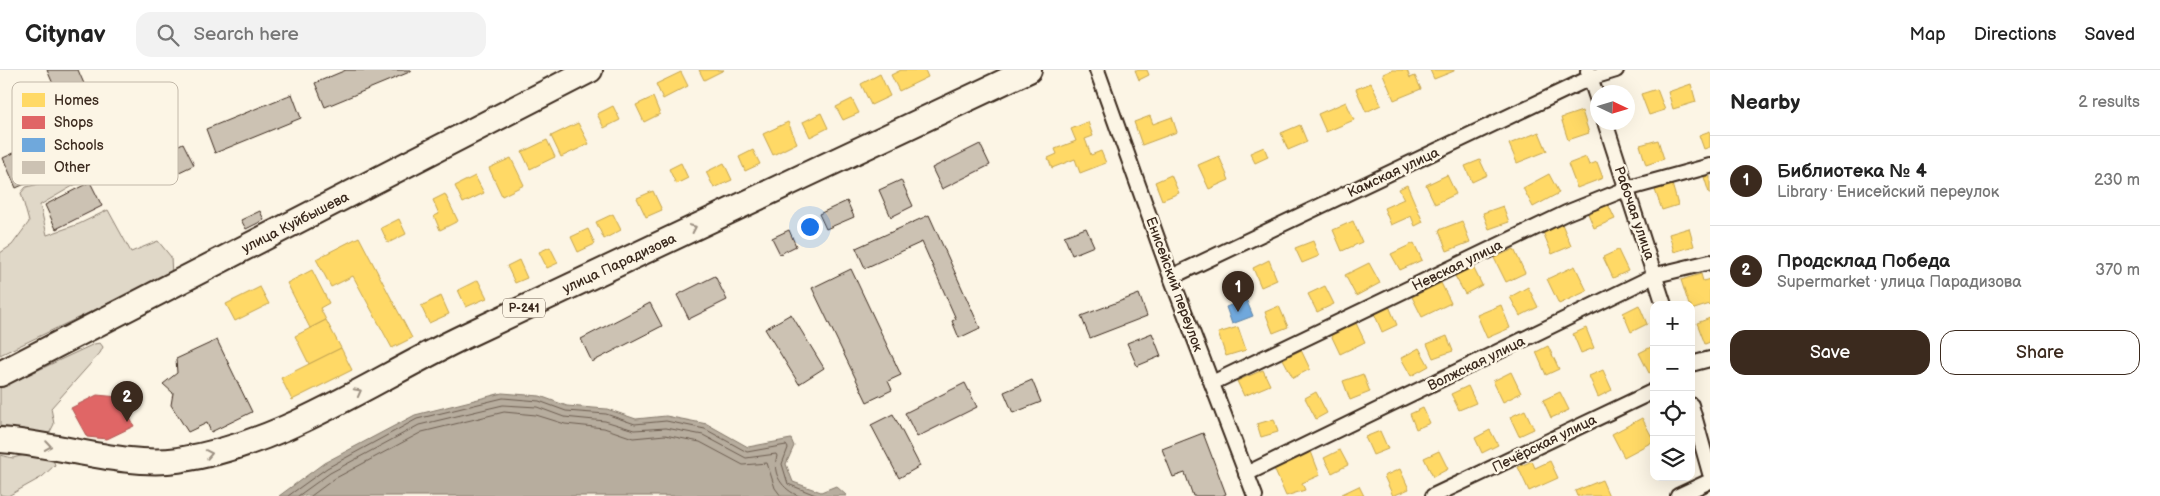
<!DOCTYPE html>
<html lang="en">
<head>
<meta charset="utf-8">
<style>
  body { margin:0; font-family:"Balsamiq Sans",sans-serif; background:#f2f2f2; color:#222 }
  .controls { position:absolute; right:15px; bottom:15px; display:grid; overflow:hidden; border-radius:10px; box-shadow:0 5px 20px #0002 }
  .controls button { width:45px; height:45px; display:grid; place-items:center; padding:0; border:0; border-bottom:1px solid #e0e0e0; background:#fff; color:#222; font:25px sans-serif }
  .compass { position:absolute; left:1590px; top:15px; width:45px; height:45px; border-radius:50%; background:#fff; box-shadow:0 5px 20px #0002; rotate:94deg }
  .you { position:absolute; left:809px; top:156px; width:18px; height:18px; margin:-12px; border:4px solid #fff; border-radius:50%; background:#1a73e8; box-shadow:0 0 0 8px #1a73e833 }
  .badge { display:grid; place-items:center; width:32px; height:32px; border-radius:50%; background:#3b2a1e; color:#fff; font-size:16px; font-weight:700 }
  .pin { position:absolute; translate:-50% -41px; filter:drop-shadow(0 1px 2px #0008) }
  .pin::after { content:''; position:absolute; top:26px; width:18px; height:15px; background:inherit; clip-path:polygon(0 0,100% 0,50% 100%) }
  .list { margin:0; padding:0; list-style:none }
  h2 { display:flex; justify-content:space-between; align-items:center; height:65px; margin:0; padding:0 20px; font-size:21px }
  h2 small { font-size:16px; font-weight:400; color:#767676 }
  .list li { display:grid; grid-template-columns:32px 1fr auto; gap:15px; align-items:center; box-sizing:border-box; height:90px; padding:0 20px; border-top:1px solid #e0e0e0 }
  .list b { display:block; font-size:19px; white-space:nowrap }
  .list p { margin:0; font-size:16px; white-space:nowrap; color:#767676 }
  .list em { font-size:16px; font-style:normal; color:#767676 }
  .actions { display:flex; gap:10px; padding:15px 20px }
  .actions a { flex:1; padding:11px 0; border:1px solid #3b2a1e; border-radius:15px; text-align:center; font-size:18px; color:#3b2a1e }
  .actions .main { background:#3b2a1e; color:#fff }
  .icon { flex:none; width:28px; height:28px; fill:none; stroke:currentColor; stroke-width:2; stroke-linecap:round; stroke-linejoin:round }
  .map { position:relative; flex:none; width:1710px; height:426px; overflow:hidden }
  header { display:flex; align-items:center; gap:30px; box-sizing:border-box; height:70px; padding:0 25px; background:#fff; border-bottom:1px solid #e0e0e0 }
  header strong { font-size:24px }
  nav { display:flex; gap:28px; margin-inline-start:auto; font-size:18px }
  .search { width:350px; height:45px; background:#f2f2f2; display:flex; align-items:center; gap:12px; box-sizing:border-box; padding:0 18px; border-radius:15px; color:#767676; font-size:19px }
  main { display:flex }
  aside { flex:1; background:#fff }
  .map>svg:first-child { display:block }
</style>
</head>
<body>
<header>
<strong>Citynav</strong>
<div class="search"><svg class="icon" aria-label="search" viewBox="0 0 24 24"><circle cx="10" cy="10" r="6"/><path d="M15 15l6 6"/></svg>Search here</div>
<nav><a>Map</a><a>Directions</a><a>Saved</a></nav>
</header>
<main>
<div class="map">
<svg width="1710" height="426" viewBox="0 0 1710 426">
  <rect width="100%" height="100%" fill="#fcf5e5"/>
  <filter id="ink" filterUnits="userSpaceOnUse"><feTurbulence type="fractalNoise" baseFrequency=".02" numOctaves="2"/><feDisplacementMap in="SourceGraphic" scale="10" xChannelSelector="R" yChannelSelector="G"/><feConvolveMatrix kernelMatrix="1 2 1 2 8 2 1 2 1" color-interpolation-filters="sRGB"/></filter>
  <g filter="url(#ink)">
    <!-- green -->
    <g fill="#e0d8c8" stroke="#8e8173">
      <polygon points="63,95 70,98 78,113 40,135 47,165 79,154 108,140 131,182 158,171 171,187 172,206 147,215 0,285 0,183 12,175 29,152 21,123 26,117 48,112"/>
      <polygon points="100,273 103,277 100,283 51,338 54,354 49,364 0,356 0,318 94,274"/>
      <polygon points="28,384 52,387 55,395 42,407 8,426 0,425 0,385 13,388"/>
    </g>
    <!-- water -->
    <polygon fill="#b7ad9e" stroke="#85796b" points="502,323 540,326 567,336 607,339 636,349 666,346 707,354 748,377 791,369 794,376 786,394 793,412 821,422 836,416 847,426 279,426 324,393 415,345"/>
    <!-- homes -->
    <g fill="#ffd966" stroke="#c4a450">
      <polygon points="699,0 724,0 704,10"/>
      <polygon points="901,0 925,0 928,7 899,21 891,5"/>
      <polygon points="1135,0 1147,0 1149,5 1139,10"/>
      <polygon points="1392,0 1407,0 1410,8 1415,6 1421,19 1394,30 1383,4"/>
      <polygon points="1430,0 1454,0 1454,1 1434,9"/>
      <polygon points="681,2 688,16 663,29 656,14"/>
      <polygon points="880,4 890,26 871,35 861,14"/>
      <polygon points="1371,13 1381,35 1366,42 1356,19"/>
      <polygon points="1691,14 1696,32 1673,39 1668,22"/>
      <polygon points="1657,19 1665,40 1649,45 1641,24"/>
      <polygon points="653,27 660,44 644,52 636,35"/>
      <polygon points="852,29 859,43 843,50 836,37"/>
      <polygon points="1346,32 1354,50 1326,62 1318,44"/>
      <polygon points="613,36 620,50 604,58 597,44"/>
      <polygon points="1582,41 1589,63 1568,70 1561,48"/>
      <polygon points="821,43 828,58 810,67 803,52"/>
      <polygon points="1150,46 1153,54 1172,47 1177,62 1142,75 1134,52"/>
      <polygon points="788,52 797,73 773,85 763,64"/>
      <polygon points="1088,52 1093,66 1085,69 1091,85 1101,81 1106,93 1080,103 1075,89 1052,98 1048,88 1057,84 1055,79 1076,71 1071,59"/>
      <polygon points="578,53 589,74 561,87 551,66"/>
      <polygon points="1300,55 1307,72 1288,80 1281,63"/>
      <polygon points="1710,61 1710,77 1704,79 1699,65"/>
      <polygon points="1539,62 1547,81 1517,93 1509,74"/>
      <polygon points="547,70 555,87 530,99 522,82"/>
      <polygon points="1658,70 1664,89 1646,95 1640,75"/>
      <polygon points="1264,77 1268,87 1255,93 1250,83"/>
      <polygon points="753,80 760,94 745,101 739,87"/>
      <polygon points="1219,86 1229,110 1209,119 1198,95"/>
      <polygon points="1586,87 1589,95 1597,92 1603,108 1577,118 1568,94"/>
      <polygon points="511,88 524,115 502,126 489,98"/>
      <polygon points="1480,90 1487,105 1472,112 1465,96"/>
      <polygon points="681,93 688,108 676,114 669,99"/>
      <polygon points="724,93 732,110 714,118 706,102"/>
      <polygon points="1549,104 1559,123 1533,137 1523,118"/>
      <polygon points="1171,105 1179,123 1162,130 1155,112"/>
      <polygon points="1447,105 1456,124 1435,134 1426,115"/>
      <polygon points="475,106 484,123 463,133 455,116"/>
      <polygon points="1710,106 1710,123 1709,123 1704,107"/>
      <polygon points="1672,114 1678,135 1662,140 1655,120"/>
      <polygon points="1407,115 1423,152 1415,156 1411,146 1391,155 1384,138 1404,129 1399,119"/>
      <polygon points="653,121 662,140 646,147 637,128"/>
      <polygon points="445,124 458,151 440,160 434,146 439,144 433,130"/>
      <polygon points="1607,132 1615,149 1594,158 1587,141"/>
      <polygon points="1503,136 1509,152 1489,159 1483,143"/>
      <polygon points="613,144 621,160 604,169 596,152"/>
      <polygon points="399,149 406,164 388,173 381,158"/>
      <polygon points="1353,151 1362,172 1342,181 1333,160"/>
      <polygon points="1462,151 1470,172 1447,181 1439,160"/>
      <polygon points="1562,154 1571,176 1552,184 1543,162"/>
      <polygon points="1689,158 1694,176 1674,182 1669,164"/>
      <polygon points="588,159 595,174 578,182 571,167"/>
      <polygon points="359,167 412,268 392,278 353,206 331,217 316,189"/>
      <polygon points="1313,171 1319,186 1302,193 1295,178"/>
      <polygon points="1414,173 1422,190 1400,200 1391,184"/>
      <polygon points="550,177 558,193 547,198 539,182"/>
      <polygon points="1514,179 1525,203 1506,212 1494,188"/>
      <polygon points="1618,180 1628,201 1613,208 1603,187"/>
      <polygon points="519,190 527,208 515,213 507,196"/>
      <polygon points="1269,190 1277,210 1261,217 1253,198"/>
      <polygon points="1369,193 1380,213 1356,226 1345,205"/>
      <polygon points="1575,196 1587,221 1559,234 1547,209"/>
      <polygon points="1473,197 1482,215 1465,224 1455,206"/>
      <polygon points="312,200 329,233 320,238 326,250 310,258 287,213"/>
      <polygon points="1701,204 1703,211 1710,209 1710,234 1691,240 1691,235 1689,235 1681,210"/>
      <polygon points="478,210 487,228 466,237 458,220"/>
      <polygon points="1441,213 1451,233 1422,247 1412,227"/>
      <polygon points="1325,216 1334,234 1317,242 1308,224"/>
      <polygon points="260,217 269,234 235,251 226,234"/>
      <polygon points="1528,217 1538,237 1520,246 1510,227"/>
      <polygon points="441,226 449,244 429,253 421,236"/>
      <polygon points="1501,235 1510,258 1487,268 1477,245"/>
      <polygon points="1639,235 1647,254 1631,262 1623,243"/>
      <polygon points="1279,236 1288,257 1273,263 1265,242"/>
      <polygon points="1389,236 1397,255 1382,262 1374,243"/>
      <polygon points="1710,248 1710,272 1705,274 1697,253"/>
      <polygon points="326,250 341,278 309,294 295,266"/>
      <polygon points="1356,253 1365,272 1340,284 1331,265"/>
      <polygon points="1238,257 1246,280 1226,286 1218,263"/>
      <polygon points="1586,258 1594,278 1581,283 1573,264"/>
      <polygon points="1447,266 1453,281 1433,288 1427,274"/>
      <polygon points="1548,276 1559,299 1546,305 1536,282"/>
      <polygon points="1653,276 1654,300 1649,303 1639,283"/>
      <polygon points="341,278 352,300 292,330 281,308"/>
      <polygon points="1419,278 1429,296 1411,306 1401,288"/>
      <polygon points="1301,280 1310,299 1293,308 1283,289"/>
      <polygon points="1263,300 1270,315 1244,326 1237,311"/>
      <polygon points="1603,300 1612,320 1598,327 1589,306"/>
      <polygon points="1511,302 1521,323 1503,332 1493,311"/>
      <polygon points="1363,304 1370,322 1350,330 1343,311"/>
      <polygon points="1468,316 1476,333 1459,340 1451,324"/>
      <polygon points="1316,322 1327,343 1316,349 1305,328"/>
      <polygon points="1560,322 1569,340 1551,348 1543,330"/>
      <polygon points="1423,338 1430,353 1416,359 1410,344"/>
      <polygon points="1525,340 1534,359 1519,366 1510,347"/>
      <polygon points="1642,348 1654,371 1624,387 1612,364"/>
      <polygon points="1274,349 1278,362 1261,367 1257,354"/>
      <polygon points="1490,360 1498,375 1482,383 1475,368"/>
      <polygon points="1380,361 1388,379 1373,385 1365,367"/>
      <polygon points="1310,379 1320,405 1302,413 1305,420 1286,426 1272,394"/>
      <polygon points="1340,380 1348,395 1332,403 1324,388"/>
      <polygon points="1439,381 1448,399 1433,407 1424,388"/>
      <polygon points="1532,391 1535,398 1550,391 1558,408 1529,421 1518,397"/>
      <polygon points="1400,399 1409,419 1393,426 1384,406"/>
      <polygon points="1602,410 1609,426 1577,426 1575,421"/>
      <polygon points="1359,416 1364,426 1343,426 1342,424"/>
    </g>
    <!-- shops -->
    <polygon fill="#e06666" stroke="#ae5450" points="97,325 119,327 134,356 107,369 87,367 71,338"/>
    <!-- schools -->
    <polygon fill="#6fa8dc" stroke="#5f82a3" points="1246,229 1253,246 1232,254 1226,237"/>
    <g fill="none" stroke-linecap="round" stroke-linejoin="round">
      <!-- shore -->
      <g stroke="#6d5e51" stroke-width="1">
        <polyline points="288,426 327,398 417,349 503,328 539,331 566,341 606,344 635,354 666,351 705,359 747,382 786,375 788,378 782,394 788,414 818,426"/>
        <path d="M298,426L330,403L419,355L503,335L537,337L564,347L605,351L634,360L666,358L703,365L746,388L776,384L777,386C771,404 783,420 799,426"/>
        <polyline points="311,426 334,409 422,362 504,342 536,345 565,354 604,358 633,368 665,365 700,372 743,395 767,393 775,418 781,426"/>
      </g>
    </g>
    <!-- building -->
    <g fill="#ccc2b3" stroke="#3b2a1e">
      <polygon points="47,0 78,0 89,25 63,37"/>
      <polygon points="346,0 411,0 412,1 325,37 315,13"/>
      <polygon points="292,24 301,48 215,83 206,59"/>
      <polygon points="53,65 60,79 49,85 56,100 16,118 3,88"/>
      <polygon points="183,73 194,95 154,114 144,92"/>
      <polygon points="980,74 990,95 942,119 932,98"/>
      <polygon points="901,110 913,136 891,147 879,120"/>
      <polygon points="90,112 102,136 56,159 45,135"/>
      <polygon points="847,131 854,147 826,159 819,144"/>
      <polygon points="260,141 264,150 246,159 241,150"/>
      <polygon points="929,145 980,258 959,268 952,251 956,249 922,172 865,198 856,178"/>
      <polygon points="1086,158 1094,176 1072,185 1064,166"/>
      <polygon points="789,160 796,176 780,184 772,168"/>
      <polygon points="851,199 901,305 888,311 892,320 867,332 812,218"/>
      <polygon points="715,206 727,230 689,249 677,225"/>
      <polygon points="1139,224 1147,246 1090,268 1081,246"/>
      <polygon points="650,233 662,256 592,292 581,269"/>
      <polygon points="791,244 824,298 799,314 765,259"/>
      <polygon points="1152,263 1161,286 1137,296 1127,273"/>
      <polygon points="217,270 252,342 211,362 207,353 188,362 171,335 173,323 163,314 177,303 176,289"/>
      <polygon points="1032,310 1041,332 1013,343 1004,322"/>
      <polygon points="965,313 977,337 917,367 905,343"/>
      <polygon points="893,344 920,396 899,408 871,355"/>
      <polygon points="1203,363 1226,424 1222,426 1193,426 1185,403 1173,407 1162,379"/>
    </g>
    <g fill="none" stroke-linecap="round" stroke-linejoin="round">
      <!-- minor casing -->
      <g stroke="#3b2a1e" stroke-width="18">
        <g id="minor">
          <polyline points="1097,0 1171,207 1255,426"/>
          <polyline points="1588,1 1598,31"/>
          <polyline points="1605,52 1664,235"/>
          <polyline points="1171,207 1590,8 1616,0"/>
          <polyline points="1691,294 1710,289"/>
          <polyline points="1212,313 1566,143 1626,119 1710,96"/>
          <polyline points="1691,335 1710,403"/>
          <polyline points="1246,404 1656,205 1710,192"/>
          <polyline points="1433,426 1654,321"/>
          <polyline points="1678,426 1710,411"/>
        </g>
      </g>
      <!-- trunk casing -->
      <g stroke="#3b2a1e" stroke-width="28">
        <g id="trunk">
          <polyline points="0,304 590,0"/>
          <path d="M0,370C55,373 125,398 178,390C285,374 370,311 465,266C653,176 841,89 1029,0"/>
        </g>
      </g>
      <!-- minor -->
      <use href="#minor" stroke="#fcf5e5" stroke-width="14"/>
      <!-- trunk -->
      <use href="#trunk" stroke="#fcf5e5" stroke-width="24"/>
    </g>
    <!-- one-way arrows -->
    <defs><path id="oneway-chevron" d="M-2-3.5L2.5 0L-2 3.5" fill="none" stroke-width="1.6" stroke-linecap="round" stroke-linejoin="round" transform="scale(1.25)"/></defs>
    <g stroke="#9c9082">
      <use href="#oneway-chevron" transform="translate(693 158) rotate(-25)"/>
      <use href="#oneway-chevron" transform="translate(358 322) rotate(-28)"/>
      <use href="#oneway-chevron" transform="translate(48 376) rotate(9)"/>
      <use href="#oneway-chevron" transform="translate(209 384) rotate(-11)"/>
    </g>
  </g>
  <g text-anchor="middle" stroke-width="5" stroke-linejoin="round" paint-order="stroke">
    <!-- shield labels -->
    <rect fill="#fcf5e5" stroke="#75675a" stroke-width="1" x="503" y="228.5" width="42" height="19" rx="4"/>
    <g font-size="12" font-weight="bold" fill="#3b2a1e">
      <text x="524" y="242">Р-241</text>
    </g>
    <!-- street labels -->
    <g font-size="14" fill="#3b2a1e" stroke="#fcf5e5">
      <text transform="translate(1393 102) rotate(-25)" y="5">Камская улица</text>
      <text transform="translate(1635 143) rotate(71)" y="5">Рабочая улица</text>
      <text transform="translate(295 152) rotate(-27)" y="5">улица Куйбышева</text>
      <text transform="translate(619 193) rotate(-25)" y="5">улица Парадизова</text>
      <text transform="translate(1457 195) rotate(-26)" y="5">Невская улица</text>
      <text transform="translate(1175 214) rotate(70)" y="5">Енисейский переулок</text>
      <text transform="translate(1476 293) rotate(-26)" y="5">Волжская улица</text>
      <text transform="translate(1544 373) rotate(-26)" y="5">Печёрская улица</text>
    </g>
  </g>
  <!-- legend -->
  <rect x="12" y="12" width="166" height="103" rx="8" fill="#fcf5e5" stroke="#c2b8a9" stroke-width="1"/>
  <rect x="22" y="23" width="23" height="14" fill="#ffd966"/>
  <rect x="22" y="46" width="23" height="13" fill="#e06666"/>
  <rect x="22" y="68" width="23" height="14" fill="#6fa8dc"/>
  <rect x="22" y="91" width="23" height="13" fill="#ccc2b3"/>
  <g font-size="14" fill="#3b2a1e">
    <text x="54" y="35">Homes</text>
    <text x="54" y="57">Shops</text>
    <text x="54" y="80">Schools</text>
    <text x="54" y="102">Other</text>
  </g>
</svg>
<div class="controls">
<button>+</button>
<button>−</button>
<button><svg class="icon" aria-label="locate" viewBox="0 0 24 24"><circle cx="12" cy="12" r="6"/><path d="M12 2v4M12 18v4M2 12h4M18 12h4"/></svg></button>
<button><svg class="icon" aria-label="layers" viewBox="0 0 24 24"><path d="M12 4l9 5-9 5-9-5zM3 14l9 5 9-5"/></svg></button>
</div>
<svg class="compass" viewBox="-18 -18 36 36"><path d="M0-13l5 13h-10z" fill="#e53935"/><path d="M0 13l5-13h-10z" fill="#767676"/></svg>
<div class="you"></div>
<div class="pin badge" style="left:1238px;top:242px">1</div>
<div class="pin badge" style="left:127px;top:352px">2</div>
</div>
<aside>
<h2>Nearby<small>2 results</small></h2>
<ul class="list">
<li><span class="badge">1</span><div><b>Библиотека № 4</b><p>Library · Енисейский переулок</p></div><em>230 m</em></li>
<li><span class="badge">2</span><div><b>Продсклад Победа</b><p>Supermarket · улица Парадизова</p></div><em>370 m</em></li>
</ul>
<div class="actions"><a class="main">Save</a><a>Share</a></div>
</aside>
</main>
</body>
</html>
